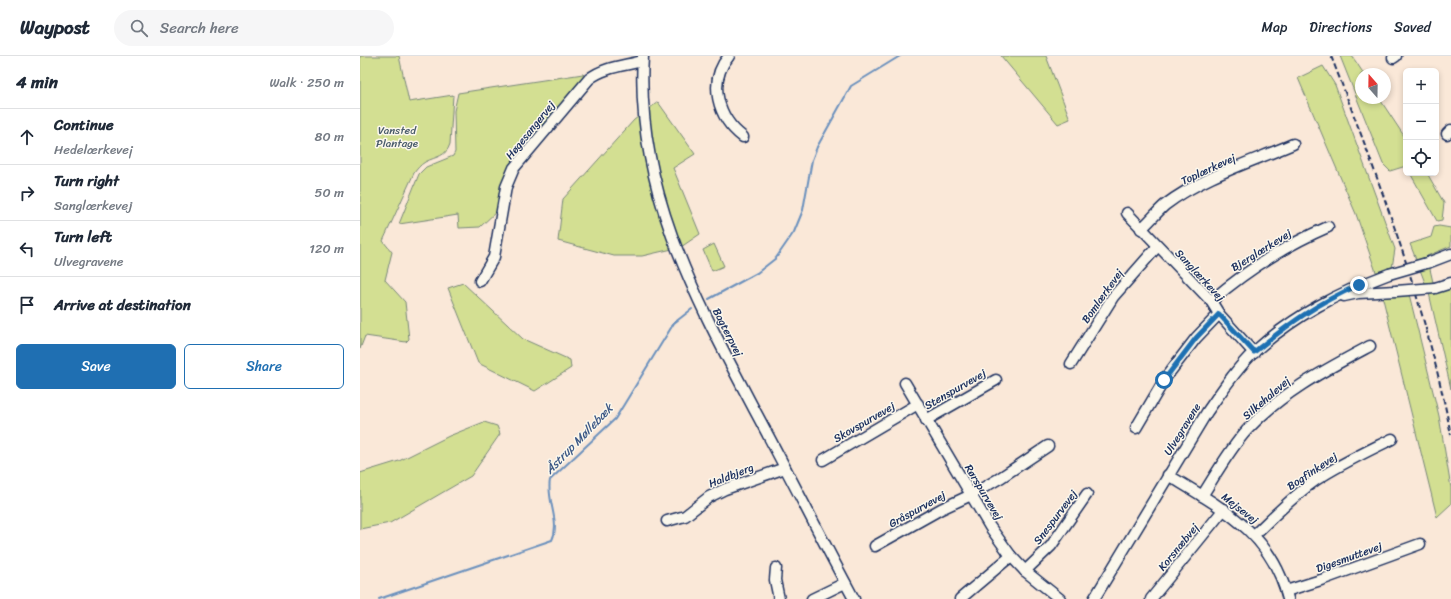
<!DOCTYPE html>
<html lang="en">
<head>
<meta charset="utf-8">
<style>
  body { margin:0; font-family:Sriracha,sans-serif; background:#f6f6f7; color:#1f2937 }
  .controls { position:absolute; right:12px; top:12px; display:grid; overflow:hidden; border-radius:6px; box-shadow:0 2px 6px #0003 }
  .controls button { width:36px; height:36px; display:grid; place-items:center; padding:0; border:0; border-bottom:1px solid #e0e1e3; background:#fff; color:#1f2937; font:20px sans-serif }
  .compass { position:absolute; left:995px; top:12px; width:36px; height:36px; border-radius:50%; background:#fff; box-shadow:0 2px 6px #0003; rotate:340deg }
  .stop { position:absolute; width:12px; height:12px; margin:-9px; border:3px solid #1f6fb2; border-radius:50%; background:#fff }
  .stop.end { background:#1f6fb2; border-color:#fff; box-shadow:0 1px 4px #0008 }
  .list { margin:0; padding:0; list-style:none }
  h2 { display:flex; justify-content:space-between; align-items:center; height:52px; margin:0; padding:0 16px; font-size:17px }
  h2 small { font-size:13px; font-weight:400; color:#747a83 }
  .list li { display:grid; grid-template-columns:26px 1fr auto; gap:12px; align-items:center; box-sizing:border-box; height:56px; padding:0 16px; border-top:1px solid #e0e1e3 }
  .list b { display:block; font-size:15px; white-space:nowrap }
  .list p { margin:0; font-size:13px; white-space:nowrap; color:#747a83 }
  .list em { font-size:13px; font-style:normal; color:#747a83 }
  .actions { display:flex; gap:8px; padding:12px 16px }
  .actions a { flex:1; padding:9px 0; border:1px solid #1f6fb2; border-radius:6px; text-align:center; font-size:14px; color:#1f6fb2 }
  .actions .main { background:#1f6fb2; color:#fff }
  .icon { flex:none; width:22px; height:22px; fill:none; stroke:currentColor; stroke-width:2; stroke-linecap:round; stroke-linejoin:round }
  .map { position:relative; flex:none; width:1091px; height:543px; overflow:hidden }
  header { display:flex; align-items:center; gap:24px; box-sizing:border-box; height:56px; padding:0 20px; background:#fff; border-bottom:1px solid #e0e1e3 }
  header strong { font-size:19px }
  nav { display:flex; gap:22px; margin-inline-start:auto; font-size:14px }
  .search { width:280px; height:36px; background:#f6f6f7; display:flex; align-items:center; gap:10px; box-sizing:border-box; padding:0 14px; border-radius:22px; color:#747a83; font-size:15px }
  main { display:flex }
  aside { flex:1; background:#fff }
  .map>svg:first-child { display:block }
</style>
</head>
<body>
<header>
<strong>Waypost</strong>
<div class="search"><svg class="icon" aria-label="search" viewBox="0 0 24 24"><circle cx="10" cy="10" r="6"/><path d="M15 15l6 6"/></svg>Search here</div>
<nav><a>Map</a><a>Directions</a><a>Saved</a></nav>
</header>
<main>
<aside>
<h2>4 min<small>Walk · 250 m</small></h2>
<ul class="list">
<li><svg class="icon" aria-label="ahead" viewBox="0 0 24 24"><path d="M12 20V5M6 11l6-6 6 6"/></svg><div><b>Continue</b><p>Hedelærkevej</p></div><em>80 m</em></li>
<li><svg class="icon" aria-label="right" viewBox="0 0 24 24"><path d="M7 20v-9h11M14 6l5 5-5 5"/></svg><div><b>Turn right</b><p>Sanglærkevej</p></div><em>50 m</em></li>
<li><svg class="icon" aria-label="left" viewBox="0 0 24 24"><path d="M17 20v-9H6M10 6l-5 5 5 5"/></svg><div><b>Turn left</b><p>Ulvegravene</p></div><em>120 m</em></li>
<li><svg class="icon" aria-label="arrive" viewBox="0 0 24 24"><path d="M6 21V4h12l-3 4 3 4H6"/></svg><div><b>Arrive at destination</b></div></li>
</ul>
<div class="actions"><a class="main">Save</a><a>Share</a></div>
</aside>
<div class="map">
<svg width="1091" height="543" viewBox="0 0 1091 543">
  <rect width="100%" height="100%" fill="#fae8d8"/>
  <filter id="ink" filterUnits="userSpaceOnUse"><feTurbulence type="fractalNoise" baseFrequency=".025" numOctaves="2"/><feDisplacementMap in="SourceGraphic" scale="8" xChannelSelector="R" yChannelSelector="G"/><feConvolveMatrix kernelMatrix="1 2 1 2 8 2 1 2 1" color-interpolation-filters="sRGB"/></filter>
  <g filter="url(#ink)">
    <!-- green -->
    <g fill="#d3df92" stroke="#778778">
      <path d="M0,0H39L49,46L93,39L90,88C86,101 77,100 65,106C60,109 57,113 54,117L23,185L32,196L25,224L45,246L49,283L46,286L5,280L0,293Z"/>
      <polygon points="641,0 686,0 710,63 698,68"/>
      <polygon points="980,0 992,0 1004,18 1001,18 1001,42 1019,42 1046,83 1046,110 1030,115 1023,108"/>
      <polygon points="963,10 975,29 1035,193 1032,212 1016,216 996,158 938,22"/>
      <polygon points="223,18 227,22 153,107 138,154 120,171 99,172 98,159 39,168 59,118 66,111 93,100 95,96 94,55 98,37"/>
      <polygon points="298,46 335,98 313,112 340,178 321,191 282,200 254,200 198,185 203,143 274,64"/>
      <polygon points="1050,117 1067,117 1084,147 1082,164 1077,165"/>
      <polygon points="1079,170 1091,172 1091,190 1067,200 1075,235 1091,230 1091,333 1069,237 1050,188 1071,181 1074,171"/>
      <polygon points="354,188 364,210 352,215 343,194"/>
      <polygon points="103,227 163,283 210,304 211,312 175,335 118,307 88,232"/>
      <polygon points="1049,238 1079,360 1091,432 1091,448 1077,461 1022,239"/>
      <polygon points="124,366 137,370 140,378 111,420 30,467 0,473 0,417 39,405 89,380"/>
    </g>
    <g fill="none" stroke-linecap="round" stroke-linejoin="round">
      <!-- stream -->
      <g stroke="#6b90bd" stroke-width="2">
        <polyline points="349,243 397,217 416,202 434,176 443,154 452,104 457,91 491,30 540,0"/>
        <path d="M19,543L192,484C201,466 186,444 190,424L255,363L314,267L332,253"/>
      </g>
      <!-- minor casing -->
      <g stroke="#1b2f5e" stroke-width="13">
        <g id="minor">
          <path d="M283,0C275,131 335,241 394,353C428,416 460,480 494,543"/>
          <path d="M369,0C347,26 358,62 383,81"/>
          <polyline points="1033,2 1036,0"/>
          <polyline points="1087,78 1091,74"/>
          <polyline points="767,157 851,245 859,258 894,297"/>
          <path d="M781,173C789,166 797,156 805,149C842,121 891,106 933,88"/>
          <polyline points="1070,206 1091,198"/>
          <path d="M120,225L134,201L146,131L154,112L229,23C244,11 264,10 282,5"/>
          <polyline points="1075,232 1091,227"/>
          <polyline points="984,240 998,237 1036,235"/>
          <path d="M851,245C887,214 924,190 968,171"/>
          <polyline points="711,308 753,241 797,191"/>
          <polyline points="545,327 630,471 651,500 665,515 700,543"/>
          <polyline points="566,364 636,324"/>
          <polyline points="776,372 806,321 836,282 859,258"/>
          <polyline points="463,404 558,348"/>
          <path d="M808,419C862,452 912,477 928,543"/>
          <path d="M842,440C856,418 869,394 887,374C922,336 965,314 1010,290"/>
          <polyline points="307,465 325,460 349,441 365,433 425,412"/>
          <path d="M894,479C914,460 933,440 956,424C980,408 1006,396 1032,383"/>
          <polyline points="515,490 581,453 611,439 640,422 688,390"/>
          <polyline points="416,512 415,524 419,543"/>
          <polyline points="665,515 691,490 727,438"/>
          <polyline points="926,535 964,523 1060,488"/>
          <polyline points="452,543 485,527"/>
          <polyline points="600,543 651,500"/>
          <path d="M734,543L847,356C861,336 876,313 894,296C935,259 978,237 1029,218"/>
          <polyline points="791,543 864,453"/>
        </g>
      </g>
      <!-- minor -->
      <use href="#minor" stroke="#fbf7ec" stroke-width="10"/>
      <!-- rail -->
      <path stroke="#1b2f5e" stroke-width="2" stroke-dasharray="6 3" stroke-linecap="butt" d="M971,0C1019,124 1066,248 1091,379"/>
      <!-- minor-bridge casing -->
      <g stroke="#1b2f5e" stroke-width="13" stroke-linecap="butt">
        <g id="minor-bridge">
          <polyline points="1029,218 1070,206"/>
          <polyline points="1036,235 1075,232"/>
        </g>
      </g>
      <!-- minor-bridge -->
      <use href="#minor-bridge" stroke="#fbf7ec" stroke-width="10"/>
    </g>
  </g>
  <g fill="none" stroke-linecap="round" stroke-linejoin="round" filter="url(#ink)">
    <!-- route -->
    <path stroke="#1f6fb2" stroke-width="5" d="M804,324L836,282L859,258L894,296C929,268 957,247 999,229"/>
  </g>
  <g text-anchor="middle" stroke-width="3" stroke-linejoin="round" paint-order="stroke">
    <!-- park labels -->
    <g font-size="11" fill="#495b6b" stroke="#fbf7ec">
      <text x="37" y="78">Vansted<tspan x="37" dy="13">Plantage</tspan></text>
    </g>
    <!-- street labels -->
    <g font-size="11" fill="#1b2f5e" stroke="#fbf7ec">
      <text transform="translate(170 74) rotate(-51)" y="4">Høgesangervej</text>
      <text transform="translate(848 113) rotate(-25)" y="4">Toplærkevej</text>
      <text transform="translate(901 194) rotate(-32)" y="4">Bjerglærkevej</text>
      <text transform="translate(840 219) rotate(47)" y="4">Sanglærkevej</text>
      <text transform="translate(742 240) rotate(-55)" y="4">Bomlærkevej</text>
      <text transform="translate(368 276) rotate(63)" y="4">Bagterpvej</text>
      <text transform="translate(595 333) rotate(-30)" y="4">Stenspurvevej</text>
      <text transform="translate(906 342) rotate(-41)" y="4">Silkehalevej</text>
      <text transform="translate(504 366) rotate(-30)" y="4">Skovspurvevej</text>
      <text transform="translate(822 373) rotate(-58)" y="4">Ulvegravene</text>
      <text transform="translate(952 415) rotate(-34)" y="4">Bogfinkevej</text>
      <text transform="translate(371 419) rotate(-22)" y="4">Haldbjerg</text>
      <text transform="translate(624 436) rotate(59)" y="4">Rørspurvevej</text>
      <text transform="translate(880 452) rotate(38)" y="4">Mejsevej</text>
      <text transform="translate(557 453) rotate(-29)" y="4">Gråspurvevej</text>
      <text transform="translate(695 461) rotate(-53)" y="4">Snespurvevej</text>
      <text transform="translate(818 491) rotate(-51)" y="4">Korsnæbvej</text>
      <text transform="translate(989 501) rotate(-20)" y="4">Digesmuttevej</text>
    </g>
    <!-- water labels -->
    <g font-size="12" font-style="italic" fill="#3c5886" stroke="#fbf7ec">
      <text transform="translate(219 383) rotate(-46)" y="4">Åstrup Møllebæk</text>
    </g>
  </g>
</svg>
<div class="controls">
<button>+</button>
<button>−</button>
<button><svg class="icon" aria-label="locate" viewBox="0 0 24 24"><circle cx="12" cy="12" r="6"/><path d="M12 2v4M12 18v4M2 12h4M18 12h4"/></svg></button>
</div>
<svg class="compass" viewBox="-18 -18 36 36"><path d="M0-13l5 13h-10z" fill="#e53935"/><path d="M0 13l5-13h-10z" fill="#747a83"/></svg>
<div class="stop" style="left:804px;top:324px"></div>
<div class="stop end" style="left:999px;top:229px"></div>
</div>
</main>
</body>
</html>
